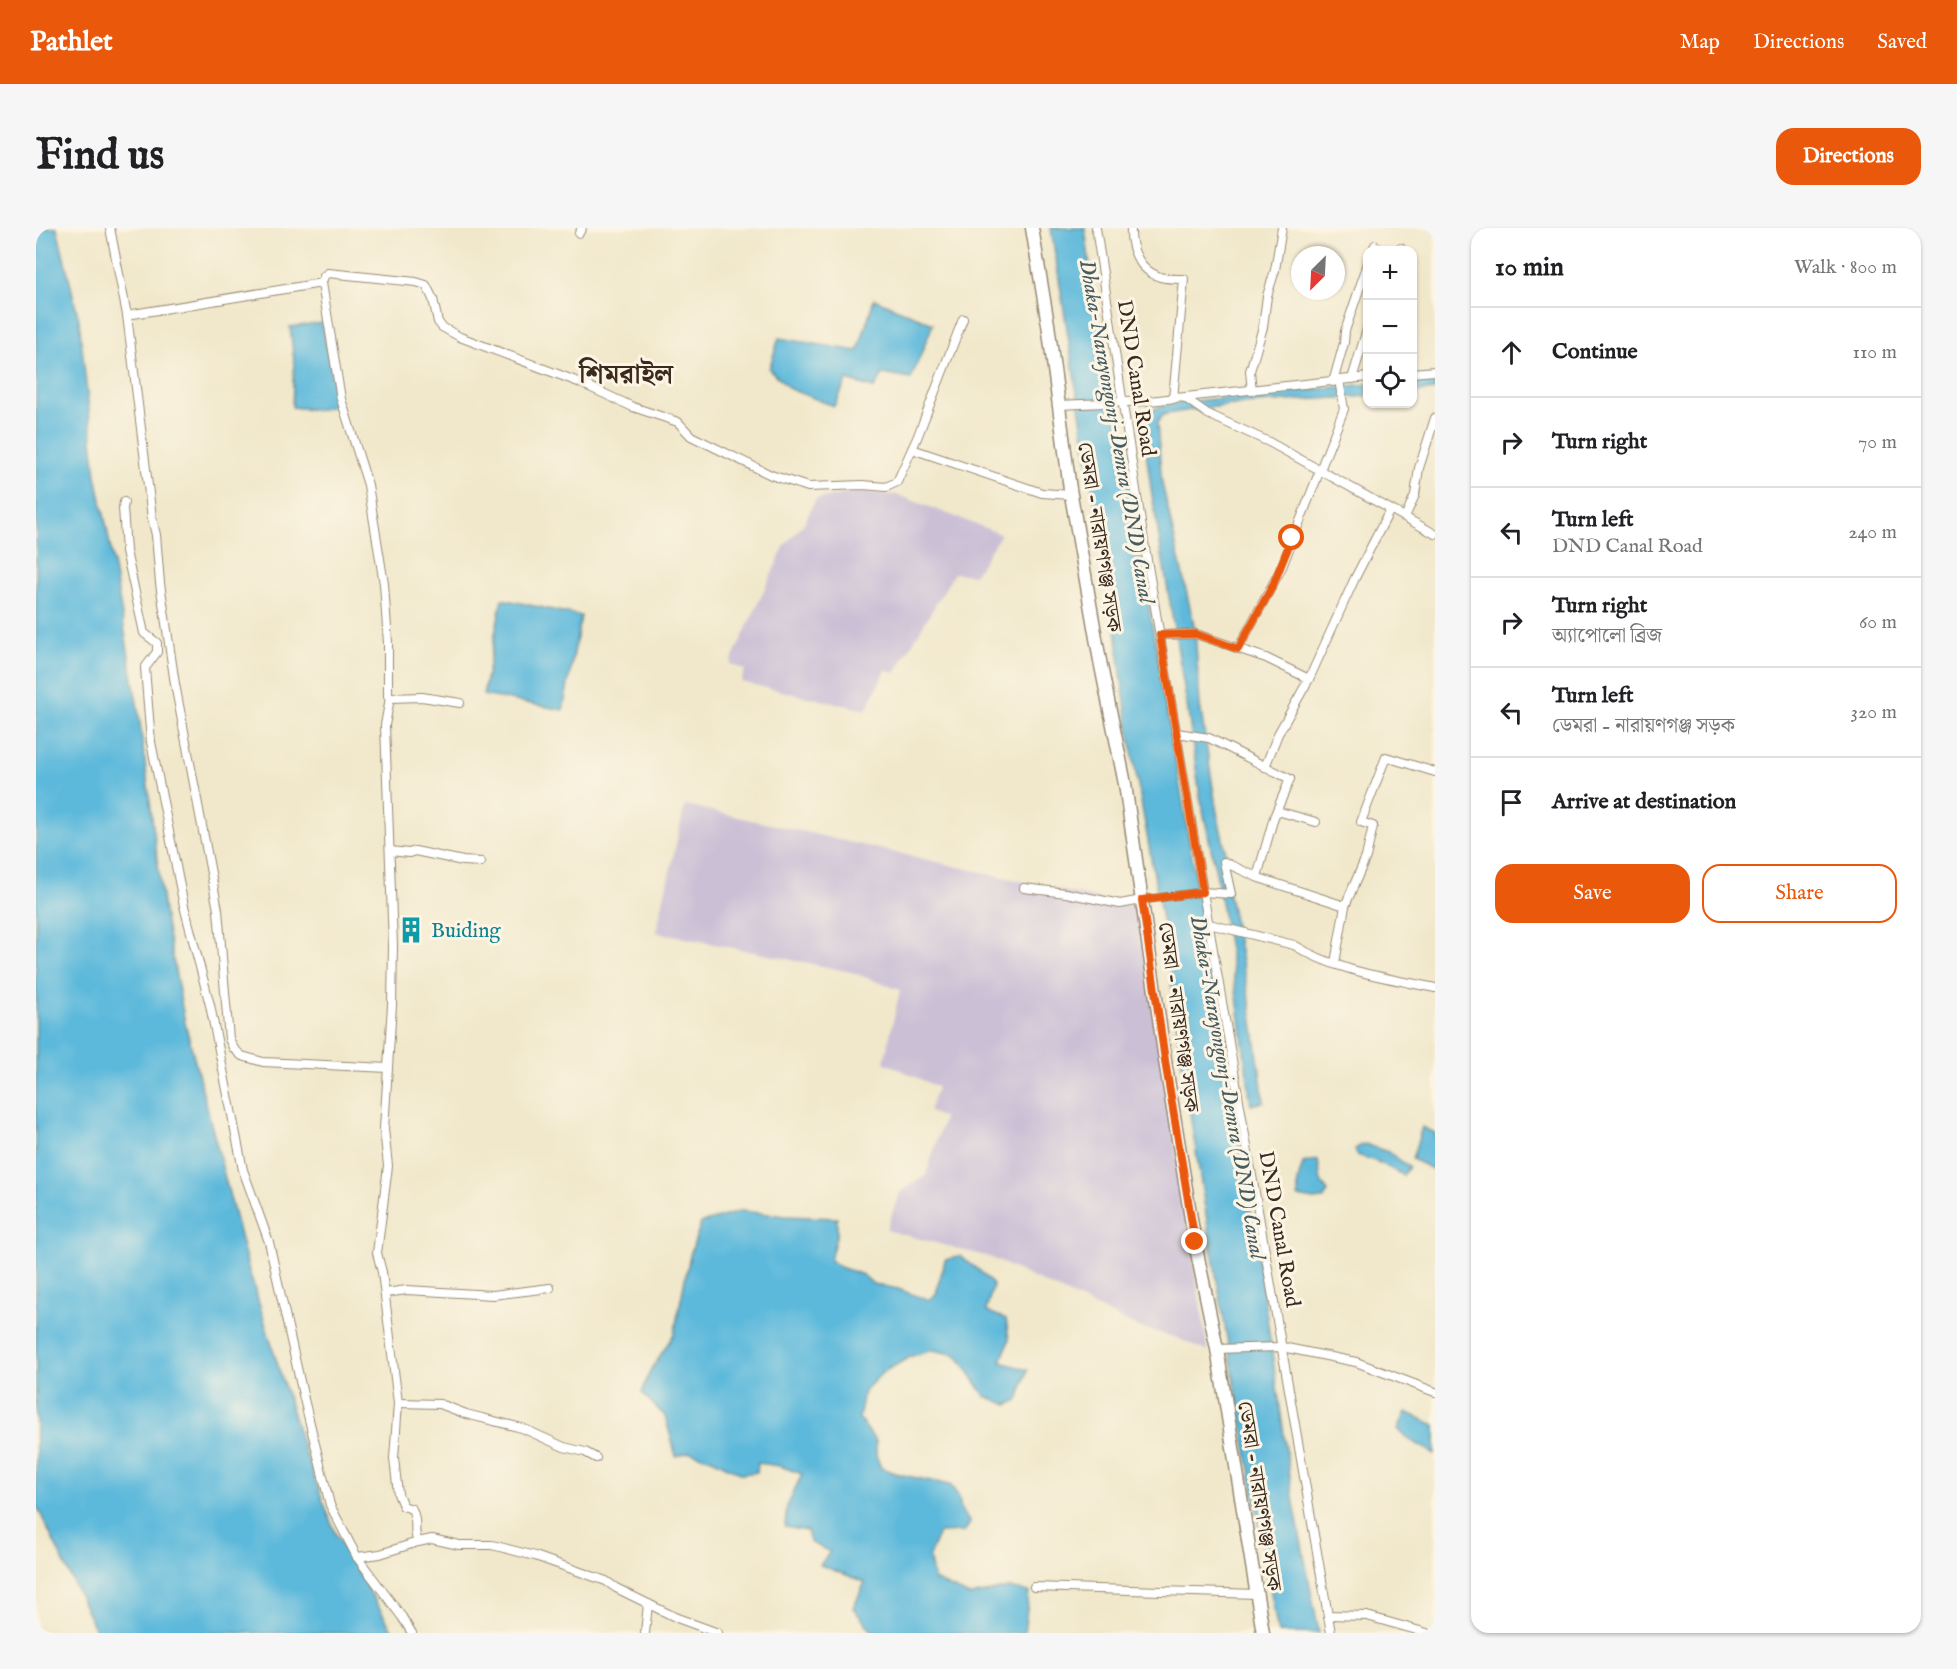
<!DOCTYPE html>
<html lang="en">
<head>
<meta charset="utf-8">
<style>
  body { margin:0; font-family:"IM FELL English","Noto Serif Bengali",serif; background:#f6f6f6; color:#202124 }
  .controls { position:absolute; right:18px; top:18px; display:grid; overflow:hidden; border-radius:12px; box-shadow:0 2px 4px #0004 }
  .controls button { width:54px; height:54px; display:grid; place-items:center; padding:0; border:0; border-bottom:2px solid #e0e0e0; background:#fff; color:#202124; font:30px sans-serif }
  .compass { position:absolute; left:1255px; top:18px; width:54px; height:54px; border-radius:50%; background:#fff; box-shadow:0 2px 4px #0004; rotate:204deg }
  .stop { position:absolute; width:18px; height:18px; margin:-14px; border:4px solid #ea580c; border-radius:50%; background:#fff }
  .stop.end { background:#ea580c; border-color:#fff; box-shadow:0 2px 6px #0008 }
  .list { margin:0; padding:0; list-style:none }
  h2 { display:flex; justify-content:space-between; align-items:center; height:78px; margin:0; padding:0 24px; font-size:26px }
  h2 small { font-size:20px; font-weight:400; color:#757577 }
  .list li { display:grid; grid-template-columns:39px 1fr auto; gap:18px; align-items:center; box-sizing:border-box; height:90px; padding:0 24px; border-top:2px solid #e0e0e0 }
  .list b { display:block; font-size:22px; white-space:nowrap }
  .list p { margin:0; font-size:20px; white-space:nowrap; color:#757577 }
  .list em { font-size:20px; font-style:normal; color:#757577 }
  .actions { display:flex; gap:12px; padding:18px 24px }
  .actions a { flex:1; padding:14px 0; border:2px solid #ea580c; border-radius:18px; text-align:center; font-size:21px; color:#ea580c }
  .actions .main { background:#ea580c; color:#fff }
  .icon { flex:none; width:33px; height:33px; fill:none; stroke:currentColor; stroke-width:2; stroke-linecap:round; stroke-linejoin:round }
  .map { position:relative; flex:none; width:1399px; height:1405px; overflow:hidden; border-radius:18px }
  header { display:flex; align-items:center; gap:36px; box-sizing:border-box; height:84px; padding:0 30px; background:#ea580c; color:#fff }
  header strong { font-size:28px }
  nav { display:flex; gap:33px; margin-inline-start:auto; font-size:21px }
  .intro { display:flex; align-items:center; justify-content:space-between; box-sizing:border-box; height:144px; padding:0 36px }
  h1 { margin:0; font-size:42px }
  .button { padding:15px 27px; border-radius:18px; background:#ea580c; color:#fff; font-size:21px; font-weight:700 }
  main { display:flex; gap:36px; padding:0 36px }
  aside { flex:1; background:#fff; border-radius:18px; box-shadow:0 2px 4px #0004 }
  .map>svg:first-child { display:block }
</style>
</head>
<body>
<header>
<strong>Pathlet</strong>
<nav><a>Map</a><a>Directions</a><a>Saved</a></nav>
</header>
<div class="intro"><h1>Find us</h1><a class="button">Directions</a></div>
<main>
<div class="map">
<svg width="1399" height="1405" viewBox="0 0 1399 1405">
  <rect width="100%" height="100%" fill="#fcf5e5"/>
  <filter id="ink" filterUnits="userSpaceOnUse"><feTurbulence type="fractalNoise" baseFrequency=".0167" numOctaves="2"/><feDisplacementMap in="SourceGraphic" scale="12" xChannelSelector="R" yChannelSelector="G"/><feConvolveMatrix kernelMatrix="1 2 1 2 8 2 1 2 1" color-interpolation-filters="sRGB"/></filter>
  <filter id="wash" filterUnits="userSpaceOnUse"><feTurbulence type="fractalNoise" baseFrequency=".008" numOctaves="4" result="noise"/><feDisplacementMap in="SourceGraphic" scale="24" xChannelSelector="R" yChannelSelector="G"/><feGaussianBlur stdDeviation="1.35" result="paint"/><feColorMatrix in="noise" values="0 0 0 0 0 0 0 0 0 0 0 0 0 0 0 0 0 1.4 0 .05"/><feComposite in="paint" operator="in"/></filter>
  <g filter="url(#wash)">
    <rect width="100%" height="100%" fill="#f1e8cb"/>
    <!-- industrial -->
    <g fill="#cbbfd5">
      <polygon points="821,264 862,267 965,306 938,347 918,345 859,445 850,441 830,482 705,454 709,442 694,436 749,317 768,295 780,271"/>
      <polygon points="649,577 1104,680 1122,808 1172,1124 1139,1109 1102,1099 953,1029 850,1002 864,964 890,947 908,890 893,884 901,859 848,834 864,762 815,744 620,704"/>
    </g>
    <!-- water -->
    <g fill="#5db9db" stroke="#4c727c" stroke-width="1.5">
      <polygon points="0,0 21,0 43,92 60,248 72,306 103,487 128,684 149,795 213,1043 267,1219 299,1305 358,1405 61,1405 0,1276"/>
      <polygon points="1015,0 1049,0 1059,78 1097,274 1109,356 1182,779 1223,1035 1258,1276 1283,1405 1242,1405 1174,1012 1145,828 1131,719 1097,529 1085,447 1074,345 1055,253"/>
      <polygon points="838,71 897,96 875,151 847,146 838,160 811,152 798,178 754,161 733,141 743,110 822,123"/>
      <polygon points="286,95 301,177 281,182 256,179 258,133 254,99"/>
      <polygon points="1399,148 1399,162 1377,164 1377,151"/>
      <path d="M1331,156V168C1263,173 1193,174 1126,187L1121,196L1126,255L1159,402L1164,477L1181,585L1190,625L1191,657L1215,779L1228,874L1215,877L1202,776L1180,644L1164,568L1151,477L1115,261L1108,208L1109,186L1122,179L1148,174Z"/>
      <polygon points="466,371 545,388 527,482 447,467"/>
      <polygon points="1386,899 1399,905 1399,934 1396,941 1376,931"/>
      <polygon points="1329,916 1352,924 1373,939 1367,947 1342,934 1321,927 1319,922 1323,918"/>
      <polygon points="1282,932 1285,954 1292,963 1288,971 1277,972 1262,969 1262,952 1267,935"/>
      <polygon points="706,983 750,988 801,990 801,1005 794,1032 804,1039 827,1047 837,1056 862,1061 892,1072 900,1066 909,1032 924,1028 945,1044 957,1057 950,1083 970,1091 973,1112 965,1134 992,1142 982,1172 972,1177 949,1168 921,1127 897,1122 876,1128 847,1144 828,1163 823,1190 840,1214 840,1227 845,1240 862,1246 914,1257 923,1269 925,1282 934,1295 928,1304 903,1305 893,1328 898,1352 934,1368 973,1360 993,1364 988,1405 841,1405 836,1403 817,1380 829,1354 784,1337 794,1324 774,1314 771,1303 749,1299 751,1278 766,1246 744,1238 722,1235 721,1244 706,1246 676,1231 654,1224 640,1228 629,1188 606,1165 613,1145 638,1106 654,1027 665,995"/>
      <polygon points="1370,1184 1399,1197 1399,1226 1372,1211 1362,1201"/>
    </g>
  </g>
  <g filter="url(#ink)">
    <g fill="none" stroke-linecap="round" stroke-linejoin="round">
      <!-- pedestrian casing -->
      <g stroke="#968974" stroke-width="9">
        <polyline id="pedestrian" points="1106,672 1167,664"/>
      </g>
      <!-- minor casing -->
      <g stroke="#968974" stroke-width="10">
        <g id="minor">
          <polyline points="74,0 91,87 116,290 120,307 124,355 139,456 182,682 193,811 198,821 206,828 227,834 352,840"/>
          <polyline points="1060,0 1108,314 1167,664 1295,1405"/>
          <path d="M1095,0C1094,21 1103,42 1124,49C1131,51 1141,51 1148,51L1137,171"/>
          <polyline points="543,5 546,0"/>
          <polyline points="1337,22 1339,17"/>
          <polyline points="1364,22 1365,20"/>
          <polyline points="286,55 288,48 292,45 380,54 390,57 397,71 402,94 406,99 424,109 545,155 597,179 642,194 655,208 735,247 772,259 827,257 850,259 861,254 881,210 927,91"/>
          <path d="M91,87L286,55L305,171L332,257L348,356L352,415V468L354,470L349,497L357,718L356,777L348,901L352,938L341,1025L346,1044L362,1175L358,1230L362,1266L367,1278L376,1281C383,1296 376,1302 382,1314L396,1311L423,1317H456L499,1328L570,1353L580,1360L641,1390L682,1405"/>
          <polyline points="1376,145 1399,143"/>
          <polyline points="1316,151 1332,98"/>
          <polyline points="1297,154 1308,115 1309,103 1332,35"/>
          <polyline points="1216,163 1214,143 1227,99 1231,68 1239,42 1246,0"/>
          <polyline points="1149,170 1172,186 1233,214 1399,306"/>
          <polyline points="1023,177 1113,173 1332,149"/>
          <polyline points="876,221 1006,265 1035,267"/>
          <polyline points="88,274 87,280 90,323 108,405 121,415 121,424 109,440 115,514 148,678 174,777 207,942 233,1014 268,1171 294,1277 321,1329 366,1389 376,1405"/>
          <polyline points="1369,289 1379,267 1383,240 1399,190"/>
          <polyline points="1124,407 1160,406 1230,430 1273,451"/>
          <polyline points="1202,421 1246,339 1308,181 1303,152"/>
          <polyline points="354,470 386,469 424,475"/>
          <polyline points="1141,505 1173,510 1254,551 1238,589 1221,649"/>
          <polyline points="1229,539 1242,506 1273,451 1319,350 1354,282"/>
          <polyline points="1241,583 1280,594"/>
          <polyline points="354,623 373,625 379,623 427,633 445,634"/>
          <polyline points="988,660 1030,665 1084,676 1106,672"/>
          <polyline points="1167,664 1195,666 1188,634 1223,650 1309,678"/>
          <path d="M1173,696L1258,717C1299,743 1352,750 1399,760"/>
          <polyline points="1299,735 1309,678 1330,629 1337,598 1325,594 1350,529 1399,544"/>
          <polyline points="349,1065 371,1062 457,1067 514,1060"/>
          <polyline points="1181,1121 1246,1119 1320,1134 1399,1164"/>
          <polyline points="362,1175 404,1176 430,1186 486,1200 528,1219 549,1224 560,1230"/>
          <polyline points="321,1329 344,1326 382,1314"/>
          <polyline points="998,1359 1221,1366"/>
          <polyline points="1292,1387 1331,1388 1391,1405"/>
          <polyline points="609,1405 612,1376"/>
        </g>
      </g>
      <!-- primary casing -->
      <g stroke="#968974" stroke-width="15">
        <polyline id="primary" points="996,0 1012,96 1034,261 1064,433 1089,556 1130,839 1159,1015 1181,1121 1227,1405"/>
      </g>
      <!-- pedestrian -->
      <use href="#pedestrian" stroke="#fff" stroke-width="6"/>
      <!-- minor -->
      <use href="#minor" stroke="#fff" stroke-width="8"/>
      <!-- primary -->
      <use href="#primary" stroke="#fff" stroke-width="12"/>
    </g>
  </g>
  <g fill="none" stroke-linecap="round" stroke-linejoin="round" filter="url(#ink)">
    <!-- route -->
    <polyline stroke="#ea580c" stroke-width="8" points="1159,1014 1130,839 1106,672 1167,664 1124,407 1160,406 1202,421 1237,357 1256,310"/>
  </g>
  <!-- icons -->
  <defs>
    <g id="building-bare" transform="scale(2.07)"><path d="M-4-6H4V6H1V3H-1V6H-4ZM-2.5-4.3h1.7v1.8h-1.7ZM.8-4.3h1.7v1.8H.8ZM-2.5-1h1.7V.8h-1.7ZM.8-1h1.7V.8H.8Z" fill="#0f9aa8" stroke="#fcf5e5" stroke-width="2.5" paint-order="stroke"/></g>
  </defs>
  <g fill-rule="evenodd">
    <use href="#building-bare" x="375" y="702"/>
  </g>
  <g text-anchor="middle" stroke-width="6" stroke-linejoin="round" paint-order="stroke">
    <!-- street labels -->
    <g font-size="21" fill="#3b2a1e" stroke="#fcf5e5">
      <text transform="translate(1101 150) rotate(81)" y="7">DND Canal Road</text>
      <text transform="translate(1064 309) rotate(81)" y="7">ডেমরা - নারায়ণগঞ্জ সড়ক</text>
      <text transform="translate(1143 789) rotate(82)" y="7">ডেমরা - নারায়ণগঞ্জ সড়ক</text>
      <text transform="translate(1244 1001) rotate(80)" y="7">DND Canal Road</text>
      <text transform="translate(1224 1268) rotate(81)" y="7">ডেমরা - নারায়ণগঞ্জ সড়ক</text>
    </g>
    <!-- culture labels -->
    <g font-size="21" fill="#0d838f" stroke="#fcf5e5" text-anchor="start">
      <text x="395" y="709">Buiding</text>
    </g>
    <!-- water labels -->
    <g font-size="22" font-style="italic" fill="#475c60" stroke="#fcf5e5">
      <text transform="translate(1082 203) rotate(80)" y="8">Dhaka-Narayongonj-Demra (DND) Canal</text>
      <text transform="translate(1193 859) rotate(80)" y="8">Dhaka-Narayongonj-Demra (DND) Canal</text>
    </g>
    <!-- district labels -->
    <g font-size="27" font-weight="bold" fill="#3b2a1e" stroke="#fcf5e5">
      <text x="590" y="155">শিমরাইল</text>
    </g>
  </g>
</svg>
<div class="controls">
<button>+</button>
<button>−</button>
<button><svg class="icon" aria-label="locate" viewBox="0 0 24 24"><circle cx="12" cy="12" r="6"/><path d="M12 2v4M12 18v4M2 12h4M18 12h4"/></svg></button>
</div>
<svg class="compass" viewBox="-18 -18 36 36"><path d="M0-13l5 13h-10z" fill="#e53935"/><path d="M0 13l5-13h-10z" fill="#757577"/></svg>
<div class="stop" style="left:1256px;top:310px"></div>
<div class="stop end" style="left:1159px;top:1014px"></div>
</div>
<aside>
<h2>10 min<small>Walk · 800 m</small></h2>
<ul class="list">
<li><svg class="icon" aria-label="ahead" viewBox="0 0 24 24"><path d="M12 20V5M6 11l6-6 6 6"/></svg><div><b>Continue</b></div><em>110 m</em></li>
<li><svg class="icon" aria-label="right" viewBox="0 0 24 24"><path d="M7 20v-9h11M14 6l5 5-5 5"/></svg><div><b>Turn right</b></div><em>70 m</em></li>
<li><svg class="icon" aria-label="left" viewBox="0 0 24 24"><path d="M17 20v-9H6M10 6l-5 5 5 5"/></svg><div><b>Turn left</b><p>DND Canal Road</p></div><em>240 m</em></li>
<li><svg class="icon" aria-label="right" viewBox="0 0 24 24"><path d="M7 20v-9h11M14 6l5 5-5 5"/></svg><div><b>Turn right</b><p>অ্যাপোলো ব্রিজ</p></div><em>60 m</em></li>
<li><svg class="icon" aria-label="left" viewBox="0 0 24 24"><path d="M17 20v-9H6M10 6l-5 5 5 5"/></svg><div><b>Turn left</b><p>ডেমরা - নারায়ণগঞ্জ সড়ক</p></div><em>320 m</em></li>
<li><svg class="icon" aria-label="arrive" viewBox="0 0 24 24"><path d="M6 21V4h12l-3 4 3 4H6"/></svg><div><b>Arrive at destination</b></div></li>
</ul>
<div class="actions"><a class="main">Save</a><a>Share</a></div>
</aside>
</main>
</body>
</html>
